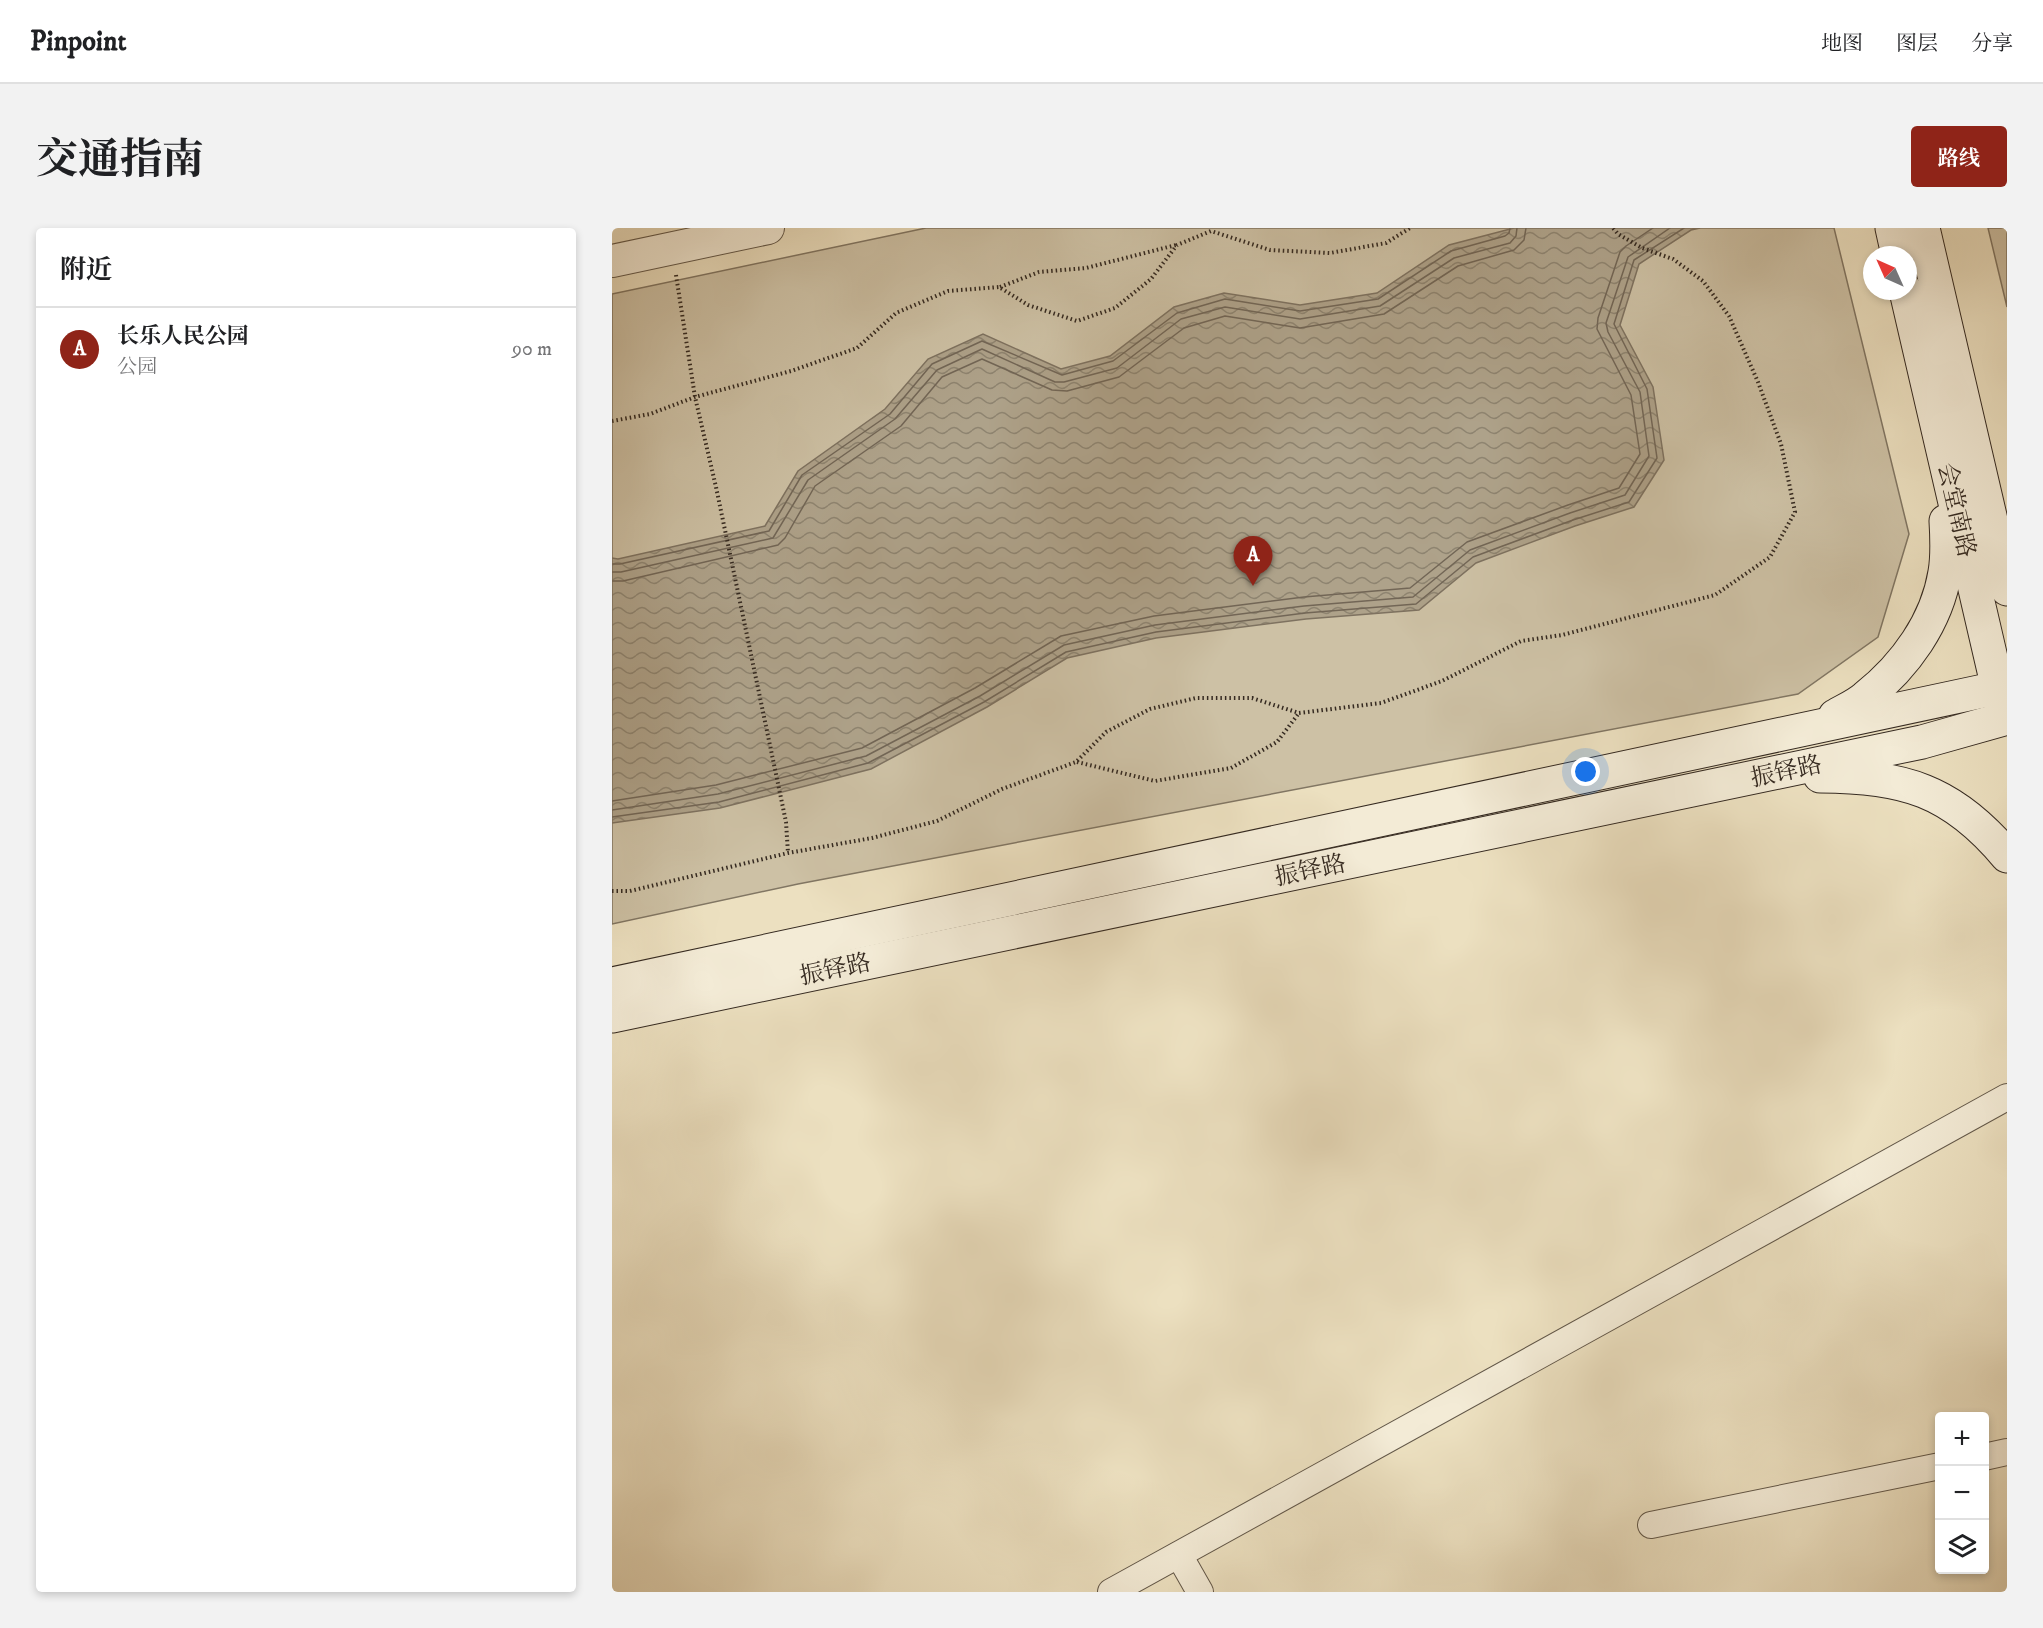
<!DOCTYPE html>
<html lang="zh">
<head>
<meta charset="utf-8">
<style>
  body { margin:0; font-family:"IM FELL DW Pica","Noto Serif SC",serif; background:#f2f2f2; color:#202124 }
  .controls { position:absolute; right:18px; bottom:18px; display:grid; overflow:hidden; border-radius:6px; box-shadow:0 3px 9px #0003 }
  .controls button { width:54px; height:54px; display:grid; place-items:center; padding:0; border:0; border-bottom:2px solid #e0e0e0; background:#fff; color:#202124; font:30px sans-serif }
  .compass { position:absolute; left:1251px; top:18px; width:54px; height:54px; border-radius:50%; background:#fff; box-shadow:0 3px 9px #0003; rotate:315deg }
  .you { position:absolute; left:974px; top:544px; width:21px; height:21px; margin:-15px; border:4px solid #fff; border-radius:50%; background:#1a73e8; box-shadow:0 0 0 9px #1a73e833 }
  .badge { display:grid; place-items:center; width:39px; height:39px; border-radius:50%; background:#8f2418; color:#fff; font-size:20px; font-weight:700 }
  .pin { position:absolute; translate:-50% -50px; filter:drop-shadow(0 2px 3px #0008) }
  .pin::after { content:''; position:absolute; top:32px; width:21px; height:18px; background:inherit; clip-path:polygon(0 0,100% 0,50% 100%) }
  .list { margin:0; padding:0; list-style:none }
  h2 { display:flex; justify-content:space-between; align-items:center; height:78px; margin:0; padding:0 24px; font-size:26px }
  h2 small { font-size:20px; font-weight:400; color:#757577 }
  .list li { display:grid; grid-template-columns:39px 1fr auto; gap:18px; align-items:center; box-sizing:border-box; height:84px; padding:0 24px; border-top:2px solid #e0e0e0 }
  .list b { display:block; font-size:22px; white-space:nowrap }
  .list p { margin:0; font-size:20px; white-space:nowrap; color:#757577 }
  .list em { font-size:20px; font-style:normal; color:#757577 }
  .icon { flex:none; width:33px; height:33px; fill:none; stroke:currentColor; stroke-width:2; stroke-linecap:round; stroke-linejoin:round }
  .map { position:relative; flex:none; width:1395px; height:1364px; overflow:hidden; border-radius:6px }
  header { display:flex; align-items:center; gap:36px; box-sizing:border-box; height:84px; padding:0 30px; background:#fff; border-bottom:2px solid #e0e0e0 }
  header strong { font-size:28px }
  nav { display:flex; gap:33px; margin-inline-start:auto; font-size:21px }
  .intro { display:flex; align-items:center; justify-content:space-between; box-sizing:border-box; height:144px; padding:0 36px }
  h1 { margin:0; font-size:42px }
  .button { padding:15px 27px; border-radius:6px; background:#8f2418; color:#fff; font-size:21px; font-weight:700 }
  main { display:flex; gap:36px; padding:0 36px }
  aside { flex:1; background:#fff; border-radius:6px; box-shadow:0 3px 9px #0003 }
  .map>svg:first-child { display:block }
</style>
</head>
<body>
<header>
<strong>Pinpoint</strong>
<nav><a>地图</a><a>图层</a><a>分享</a></nav>
</header>
<div class="intro"><h1>交通指南</h1><a class="button">路线</a></div>
<main>
<aside>
<h2>附近<small></small></h2>
<ul class="list">
<li><span class="badge">A</span><div><b>长乐人民公园</b><p>公园</p></div><em>90 m</em></li>
</ul>
</aside>
<div class="map">
<svg width="1395" height="1364" viewBox="0 0 1395 1364">
  <defs>
    <pattern id="water-waves" width="16" height="10" patternUnits="userSpaceOnUse" patternTransform="scale(1.5)"><rect width="16" height="10" fill="#aea28a"/><path d="M0 5q4-4 8 0t8 0" fill="none" stroke="#8e8470"/></pattern>
  </defs>
  <rect width="100%" height="100%" fill="#ece0c0"/>
  <filter id="stains"><feTurbulence type="fractalNoise" baseFrequency=".00333" numOctaves="4"/><feColorMatrix values="0 0 0 0 .2 0 0 0 0 .09 0 0 0 0 .02 0 0 0 .5 -.17"/></filter>
  <radialGradient id="worn" r=".72"><stop offset=".6" stop-color="#630" stop-opacity="0"/><stop offset="1" stop-color="#630" stop-opacity=".3"/></radialGradient>
  <!-- green -->
  <g fill="#cdc1a5" stroke="#817663" stroke-width="1.5">
    <polygon points="314,0 1222,0 1297,306 1266,409 1186,466 186,656 0,696 0,66"/>
    <polygon points="1376,0 1395,0 1395,79"/>
  </g>
  <!-- water -->
  <polygon fill="url(#water-waves)" stroke="#7e7260" stroke-width="1.5" points="902,0 1088,0 1079,2 1027,36 1008,97 1041,159 1052,232 1022,279 963,298 864,335 807,382 694,391 544,410 455,430 375,479 259,541 108,580 0,595 0,330 6,331 153,298 186,243 273,181 316,131 371,106 449,141 498,128 562,79 612,65 688,77 765,65 837,17"/>
  <g fill="none" stroke-linecap="round" stroke-linejoin="round">
    <!-- shore -->
    <g stroke="#726656" stroke-width="1.5">
      <polyline points="0,336 8,336 157,303 190,247 278,186 320,136 370,113 450,147 501,133 565,85 613,71 688,83 766,71 839,23 893,8 897,5 898,0"/>
      <polyline points="0,344 9,344 161,310 196,252 283,191 325,142 370,121 443,154 452,154 505,140 569,91 613,79 688,91 768,78 842,30 898,15 904,8 905,0"/>
      <polyline points="0,353 11,353 166,317 173,310 203,258 289,198 330,149 370,131 440,162 455,163 507,149 572,100 613,88 688,100 772,86 846,38 902,22 912,12 914,0"/>
      <polyline points="0,573 104,557 250,520 363,460 449,408 542,388 692,369 798,360 855,314 956,277 1007,260 1028,226 1019,167 985,101 986,90 1008,24 1014,18 1041,0"/>
      <polyline points="0,582 106,566 254,528 368,468 452,417 543,397 692,378 801,369 858,322 958,285 1013,267 1037,228 1028,164 996,104 994,95 1016,29 1058,0"/>
      <polyline points="0,589 107,574 256,535 372,474 454,424 544,404 693,385 804,376 861,329 961,292 1017,274 1045,230 1035,161 1002,96 1022,32 1072,0"/>
    </g>
    <!-- minor casing -->
    <g stroke="#635849" stroke-width="28">
      <g id="minor">
        <polyline points="1372,1229 1395,1224"/>
        <polyline points="1039,1297 1328,1238"/>
        <polyline points="567,1327 588,1364"/>
        <polyline points="499,1364 1395,869"/>
      </g>
    </g>
    <!-- tertiary casing -->
    <g stroke="#635849" stroke-width="34">
      <polyline id="tertiary" points="0,33 156,0"/>
    </g>
    <!-- secondary casing -->
    <g stroke="#352a21" stroke-width="35">
      <g id="secondary">
        <polyline points="1280,0 1286,27"/>
        <polyline points="1311,0 1395,361"/>
        <polyline points="1294,63 1391,482"/>
        <path d="M1223,488C1233,482 1245,477 1254,469C1293,438 1325,394 1333,344C1336,327 1335,310 1334,293"/>
        <path d="M1208,548C1291,548 1340,562 1395,628"/>
        <polyline points="0,756 1395,458"/>
        <polyline points="0,788 1310,514 1395,490"/>
      </g>
    </g>
    <!-- path -->
    <g stroke="#352a21" stroke-width="4" stroke-dasharray="1.5 3" stroke-linecap="butt">
      <polyline points="64,47 83,169 104,259 174,594 176,625"/>
      <polyline points="388,59 427,44 474,40 564,17"/>
      <polyline points="0,193 38,186 83,169 179,143 245,120 284,85 336,63 387,59 416,77 465,93 503,80 539,51 565,17 599,3 658,22 718,25 774,15 798,0"/>
      <polyline points="465,534 543,553 619,540 665,514 687,485"/>
      <polyline points="0,663 18,663 176,625 260,610 325,593 390,561 464,534 494,504 538,481 584,470 640,470 687,485 769,475 830,453 909,413 950,407 1103,367 1158,329 1183,284 1169,216 1146,154 1117,88 1091,53 1061,31 1030,20 1006,6 1001,0"/>
    </g>
    <!-- minor -->
    <use href="#minor" stroke="#f3ebd6" stroke-width="26"/>
    <!-- tertiary -->
    <use href="#tertiary" stroke="#f3ebd6" stroke-width="32"/>
    <!-- secondary -->
    <use href="#secondary" stroke="#f3ebd6" stroke-width="33"/>
  </g>
  <g text-anchor="middle" stroke-width="5" stroke-linejoin="round" paint-order="stroke">
    <!-- street labels -->
    <g font-size="24" fill="#352a21" stroke="#f3ebd6">
      <text transform="translate(1345 282) rotate(77)" y="8">会堂南路</text>
      <text transform="translate(1174 543) rotate(-12)" y="8">振铎路</text>
      <text transform="translate(698 642) rotate(-12)" y="8">振铎路</text>
      <text transform="translate(223 741) rotate(-12)" y="8">振铎路</text>
    </g>
  </g>
  <rect width="100%" height="100%" filter="url(#stains)"/>
  <rect width="100%" height="100%" fill="url(#worn)"/>
</svg>
<div class="controls">
<button>+</button>
<button>−</button>
<button><svg class="icon" aria-label="layers" viewBox="0 0 24 24"><path d="M12 4l9 5-9 5-9-5zM3 14l9 5 9-5"/></svg></button>
</div>
<svg class="compass" viewBox="-18 -18 36 36"><path d="M0-13l5 13h-10z" fill="#e53935"/><path d="M0 13l5-13h-10z" fill="#757577"/></svg>
<div class="you"></div>
<div class="pin badge" style="left:641px;top:358px">A</div>
</div>
</main>
</body>
</html>
